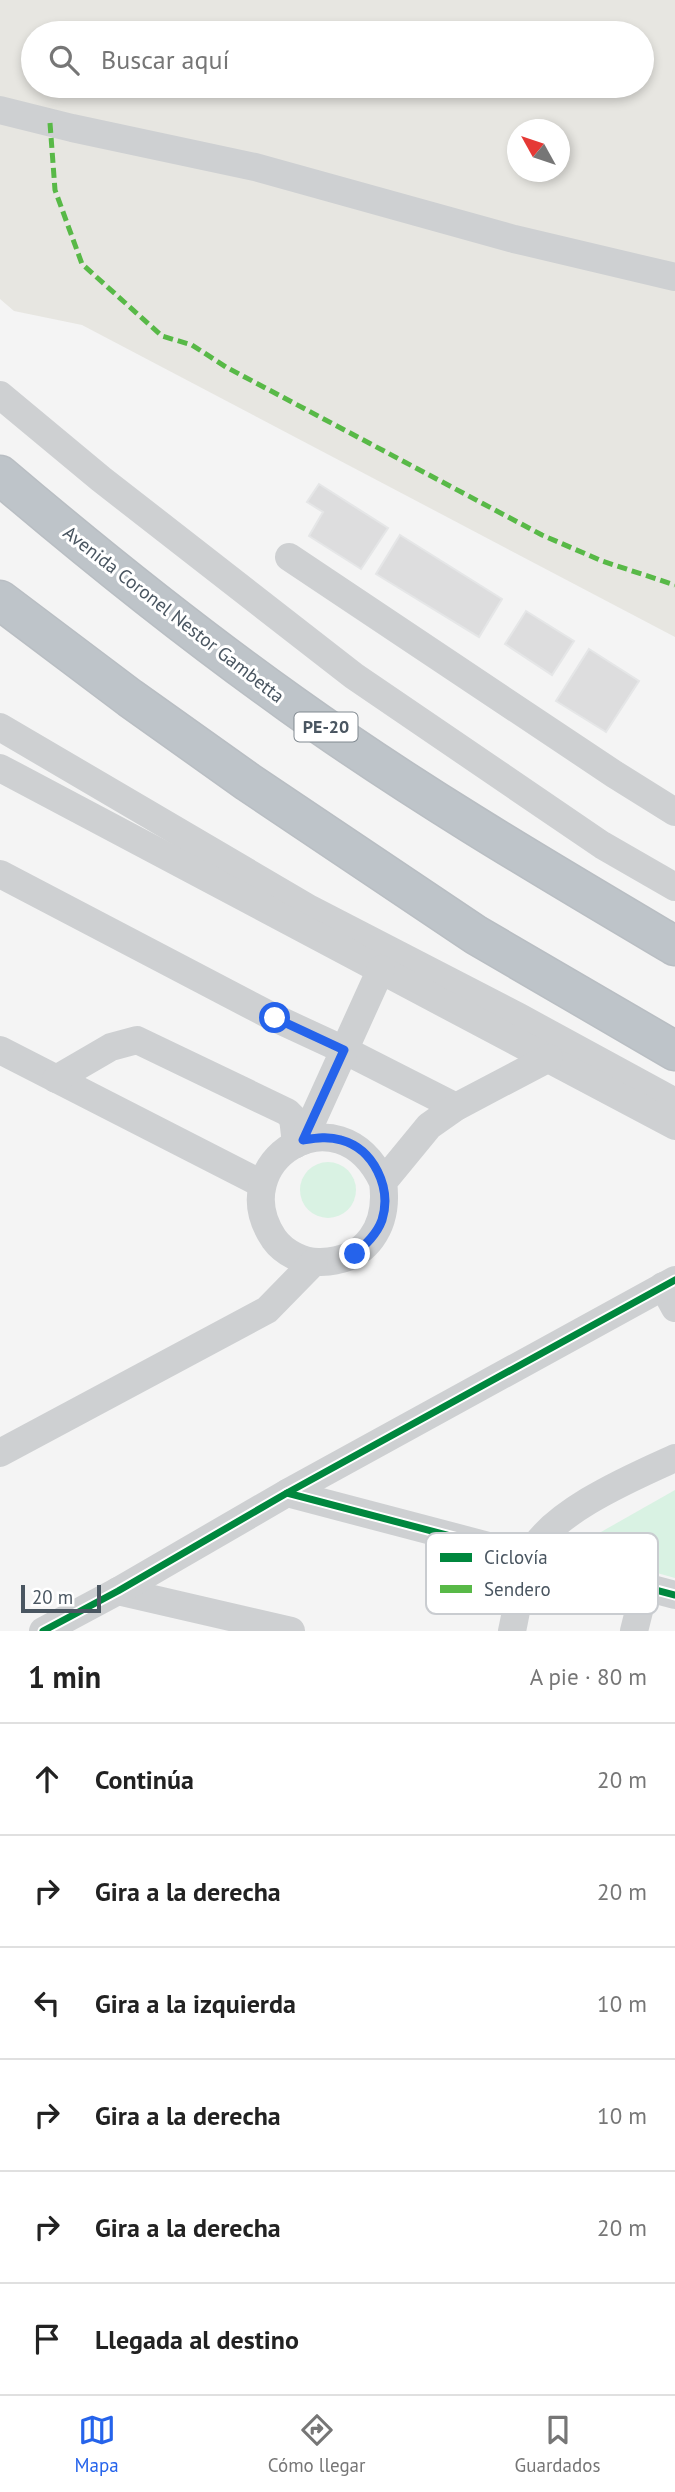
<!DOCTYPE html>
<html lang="es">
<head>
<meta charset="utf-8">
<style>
  body { margin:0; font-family:"PT Sans",sans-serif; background:#f2f2f2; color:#222 }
  .compass { position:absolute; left:507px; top:119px; width:63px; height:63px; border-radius:50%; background:#fff; box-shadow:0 4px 10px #0003; rotate:310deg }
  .scale { position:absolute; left:21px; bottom:18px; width:80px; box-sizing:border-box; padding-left:7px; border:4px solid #4a5661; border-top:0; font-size:19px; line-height:24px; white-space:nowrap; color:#4a5661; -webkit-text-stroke:5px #fff; paint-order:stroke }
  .stop { position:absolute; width:21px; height:21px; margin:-16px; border:5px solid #2563eb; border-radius:50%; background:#fff }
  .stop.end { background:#2563eb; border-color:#fff; box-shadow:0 2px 7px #0008 }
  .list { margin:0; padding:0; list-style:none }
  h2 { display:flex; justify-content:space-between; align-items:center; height:91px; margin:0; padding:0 28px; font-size:30px }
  h2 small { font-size:23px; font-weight:400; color:#767676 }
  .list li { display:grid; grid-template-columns:46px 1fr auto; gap:21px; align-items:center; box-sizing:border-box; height:112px; padding:0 28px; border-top:2px solid #e0e0e0 }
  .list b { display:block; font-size:26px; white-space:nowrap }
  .list em { font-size:23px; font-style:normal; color:#767676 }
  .icon { flex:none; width:38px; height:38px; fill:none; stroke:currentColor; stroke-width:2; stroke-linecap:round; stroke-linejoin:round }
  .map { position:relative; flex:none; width:675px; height:1631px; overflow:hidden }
  .search { position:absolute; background:#fff; box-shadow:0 4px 10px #0003; left:21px; right:21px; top:21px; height:77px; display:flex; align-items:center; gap:18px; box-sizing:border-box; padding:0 24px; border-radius:38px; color:#767676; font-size:26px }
  .sheet { height:763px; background:#fff }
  nav { display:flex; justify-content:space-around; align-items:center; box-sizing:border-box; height:98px; border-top:2px solid #e0e0e0; background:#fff; font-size:19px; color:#767676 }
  nav a { display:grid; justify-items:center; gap:4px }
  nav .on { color:#2563eb }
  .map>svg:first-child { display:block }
</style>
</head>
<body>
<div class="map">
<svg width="675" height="1631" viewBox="0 0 675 1631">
  <rect width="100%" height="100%" fill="#f4f4f4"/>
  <!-- green -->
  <g fill="#d9f2e3">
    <circle cx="328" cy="1190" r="28"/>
    <polygon points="675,1490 675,1578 571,1549"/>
  </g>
  <!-- sand -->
  <path fill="#e7e6e1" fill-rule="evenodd" d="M0,0H675V637L82,325L14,311L0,299ZM33,33H642V86H33ZM518,130H560V172H518Z"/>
  <!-- building -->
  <g fill="#ddddde" stroke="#e5e6e7" stroke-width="2">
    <polygon points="319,484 388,528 361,569 309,536 323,512 307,502"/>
    <polygon points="400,535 502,599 479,637 376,574"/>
    <polygon points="526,611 574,641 552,675 505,644"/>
    <polygon points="589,649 639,681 606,732 556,701"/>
  </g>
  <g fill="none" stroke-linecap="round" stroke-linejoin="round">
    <!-- highway casing -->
    <g stroke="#b9bec3" stroke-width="41">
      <g id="highway">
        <path d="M0,475C94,555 190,632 291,704C414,792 545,869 675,946"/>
        <polyline points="0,600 130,698 248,782 476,935 675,1051"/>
      </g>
    </g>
    <!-- minor -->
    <g stroke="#ced0d2" stroke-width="28">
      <polyline points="0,110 72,128 255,167 514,239 675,277"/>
      <polyline points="0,395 101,479 354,676 602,845 675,887"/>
      <polyline points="289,557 614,774 675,812"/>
      <polyline points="0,727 310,909 519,1017 675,1102"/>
      <polyline points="0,768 675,1126"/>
      <polyline points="0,874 275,1018 344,1050 456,1107"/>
      <polyline points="0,1050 262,1184"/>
      <polyline points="56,1079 111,1047 137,1040 287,1112 293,1118 296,1144"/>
      <polyline points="303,1141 381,969"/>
      <path d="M383,1182C338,1087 222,1162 274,1239C284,1253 304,1263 321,1262C367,1261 389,1226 383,1182L429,1126L456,1107L549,1058"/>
      <polyline points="663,1286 675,1308"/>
      <polyline points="0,1453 267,1310 314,1262"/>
      <polyline points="287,1493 675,1595"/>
      <polyline points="118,1591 291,1631"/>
      <polyline points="43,1631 118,1591 287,1493 675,1280"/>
      <path d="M512,1631C517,1609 521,1577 529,1557C548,1513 633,1477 675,1458"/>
      <polyline points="634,1631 645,1587"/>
    </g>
    <!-- highway -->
    <use href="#highway" stroke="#bec4c9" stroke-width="38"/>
    <!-- quiet -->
    <polyline stroke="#58b947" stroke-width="5" stroke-dasharray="10 5" stroke-linecap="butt" points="50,123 55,190 82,264 162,336 192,345 226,367 542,535 602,561 675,585"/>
    <!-- cycleway casing -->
    <g stroke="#fff" stroke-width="11">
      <g id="cycleway">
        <polyline points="287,1493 675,1595"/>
        <polyline points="43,1631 118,1591 287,1493 675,1280"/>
      </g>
    </g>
    <!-- cycleway -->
    <use href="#cycleway" stroke="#00873e" stroke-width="7"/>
  </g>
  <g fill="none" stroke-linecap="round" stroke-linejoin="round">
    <!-- route -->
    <path stroke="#2563eb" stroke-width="9" d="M275,1018L344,1050L303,1140C316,1138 328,1136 341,1140C374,1149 392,1188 382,1220C377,1234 366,1244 355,1254"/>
  </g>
  <g text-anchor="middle" stroke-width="6" stroke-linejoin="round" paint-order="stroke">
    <!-- shield labels -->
    <rect fill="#fff" stroke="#808990" stroke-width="2" x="294.5" y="712.5" width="63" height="29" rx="5"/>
    <g font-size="18" font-weight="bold" fill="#4a5661">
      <text x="326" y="733">PE-20</text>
    </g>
    <!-- street labels -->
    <g font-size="19" fill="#4a5661" stroke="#fff">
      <text transform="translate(174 614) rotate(38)" y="7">Avenida Coronel Nestor Gambetta</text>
    </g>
  </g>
  <!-- legend -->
  <rect x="426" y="1533" width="232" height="81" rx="10" fill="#fff" stroke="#c9ccd0" stroke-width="2"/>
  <rect x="440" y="1553" width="32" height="9" fill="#00873e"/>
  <rect x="440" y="1585" width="32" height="8" fill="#58b947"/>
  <g font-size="19" fill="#4a5661">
    <text x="484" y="1564">Ciclovía</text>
    <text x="484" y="1596">Sendero</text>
  </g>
</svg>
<svg class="compass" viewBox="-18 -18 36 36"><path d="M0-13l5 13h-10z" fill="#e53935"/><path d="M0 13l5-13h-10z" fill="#767676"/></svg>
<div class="scale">20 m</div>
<div class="stop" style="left:275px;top:1018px"></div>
<div class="stop end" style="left:355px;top:1254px"></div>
<div class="search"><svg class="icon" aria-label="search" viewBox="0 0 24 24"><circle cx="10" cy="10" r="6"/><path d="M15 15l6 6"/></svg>Buscar aquí</div>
</div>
<section class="sheet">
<h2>1 min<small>A pie · 80 m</small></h2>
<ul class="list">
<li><svg class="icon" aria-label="ahead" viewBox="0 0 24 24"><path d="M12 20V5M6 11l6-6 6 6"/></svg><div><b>Continúa</b></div><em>20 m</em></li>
<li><svg class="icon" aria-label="right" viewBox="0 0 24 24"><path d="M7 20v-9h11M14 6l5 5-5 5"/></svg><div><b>Gira a la derecha</b></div><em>20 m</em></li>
<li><svg class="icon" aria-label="left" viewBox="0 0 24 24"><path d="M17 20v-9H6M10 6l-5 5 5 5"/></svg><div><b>Gira a la izquierda</b></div><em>10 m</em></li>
<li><svg class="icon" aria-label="right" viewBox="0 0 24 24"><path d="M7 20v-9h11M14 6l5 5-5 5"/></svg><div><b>Gira a la derecha</b></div><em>10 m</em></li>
<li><svg class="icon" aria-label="right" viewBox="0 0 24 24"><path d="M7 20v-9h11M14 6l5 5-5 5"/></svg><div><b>Gira a la derecha</b></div><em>20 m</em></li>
<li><svg class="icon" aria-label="arrive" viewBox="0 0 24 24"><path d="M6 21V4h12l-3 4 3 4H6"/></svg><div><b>Llegada al destino</b></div></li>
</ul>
</section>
<nav>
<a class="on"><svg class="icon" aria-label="map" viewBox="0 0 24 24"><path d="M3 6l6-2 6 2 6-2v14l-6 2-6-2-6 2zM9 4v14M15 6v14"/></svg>Mapa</a>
<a><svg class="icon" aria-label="directions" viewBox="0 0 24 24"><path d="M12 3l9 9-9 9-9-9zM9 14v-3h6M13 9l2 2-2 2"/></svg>Cómo llegar</a>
<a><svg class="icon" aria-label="saved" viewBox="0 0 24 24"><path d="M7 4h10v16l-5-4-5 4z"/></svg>Guardados</a>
</nav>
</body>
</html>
